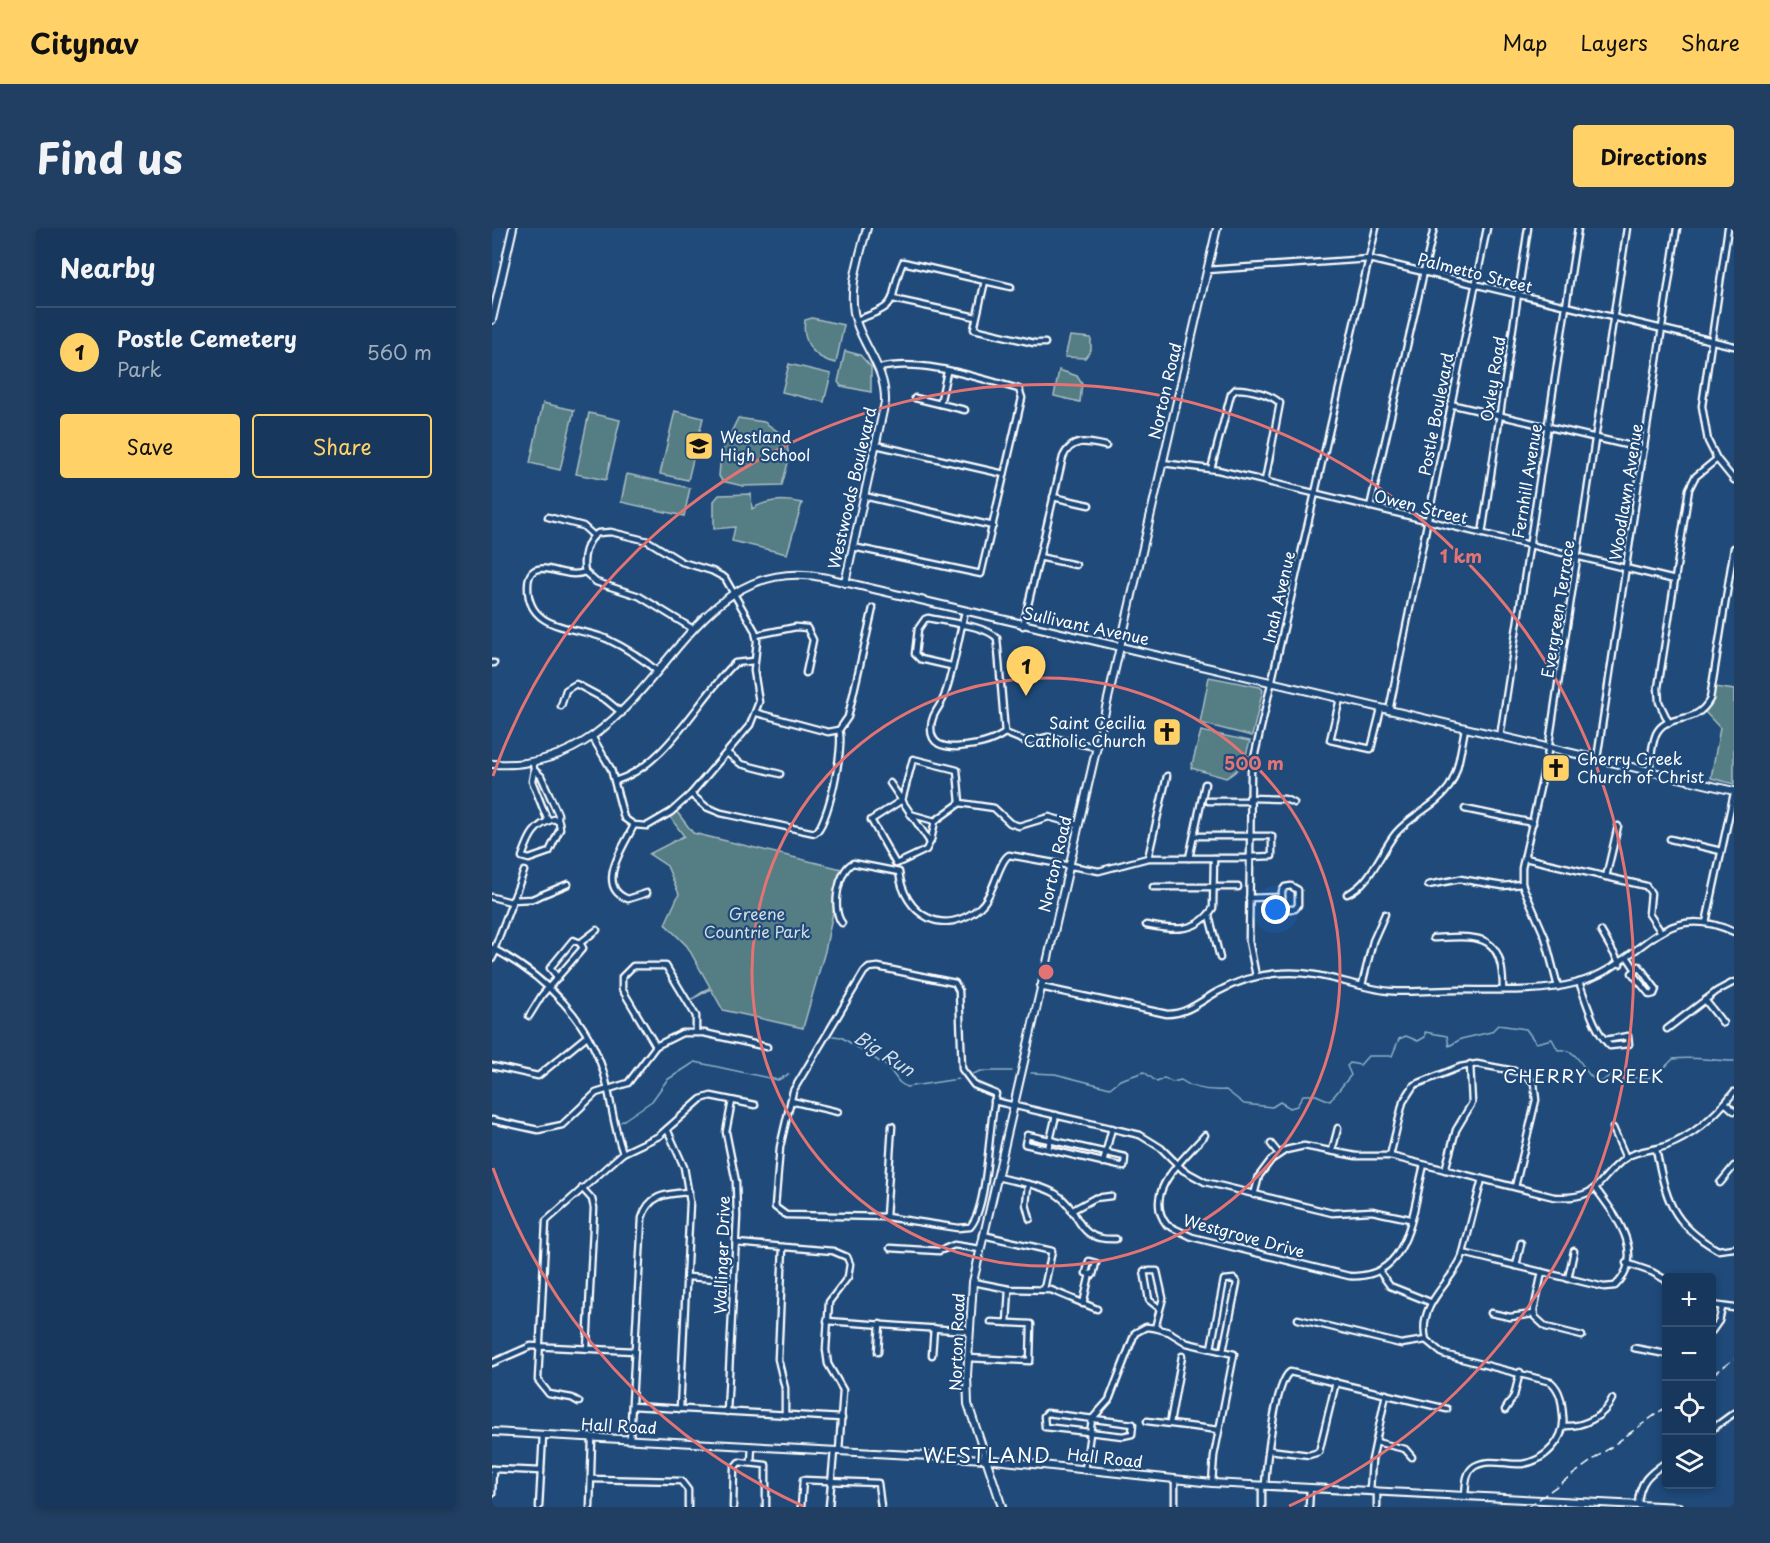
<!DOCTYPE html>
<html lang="en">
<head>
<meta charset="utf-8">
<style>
  body { margin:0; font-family:"Playpen Sans",sans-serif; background:#203f62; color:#f1f3f6 }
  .controls { position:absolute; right:18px; bottom:18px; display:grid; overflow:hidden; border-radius:6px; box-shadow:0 3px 9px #0003 }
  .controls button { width:54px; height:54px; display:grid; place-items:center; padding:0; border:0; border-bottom:2px solid #365272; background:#17385c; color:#f1f3f6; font:30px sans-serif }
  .you { position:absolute; left:784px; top:682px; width:21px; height:21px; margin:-15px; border:4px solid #fff; border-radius:50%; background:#1a73e8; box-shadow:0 0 0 9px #1a73e833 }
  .badge { display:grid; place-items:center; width:39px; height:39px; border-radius:50%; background:#ffd166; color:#111; font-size:20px; font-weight:700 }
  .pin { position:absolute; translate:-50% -50px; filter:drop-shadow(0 2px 3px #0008) }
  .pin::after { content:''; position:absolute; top:32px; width:21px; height:18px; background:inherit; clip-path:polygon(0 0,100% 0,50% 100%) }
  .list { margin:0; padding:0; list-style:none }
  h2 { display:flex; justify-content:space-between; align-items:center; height:78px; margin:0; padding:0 24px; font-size:26px }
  h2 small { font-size:20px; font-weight:400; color:#9eacbb }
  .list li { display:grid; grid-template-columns:39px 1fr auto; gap:18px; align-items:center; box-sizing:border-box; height:90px; padding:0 24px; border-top:2px solid #365272 }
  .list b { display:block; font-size:22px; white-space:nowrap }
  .list p { margin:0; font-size:20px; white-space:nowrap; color:#9eacbb }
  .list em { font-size:20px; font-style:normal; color:#9eacbb }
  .actions { display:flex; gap:12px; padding:18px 24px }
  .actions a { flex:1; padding:14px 0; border:2px solid #ffd166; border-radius:6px; text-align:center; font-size:21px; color:#ffd166 }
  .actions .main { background:#ffd166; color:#111 }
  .icon { flex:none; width:33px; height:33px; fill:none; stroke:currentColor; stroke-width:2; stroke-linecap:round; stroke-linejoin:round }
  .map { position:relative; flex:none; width:1242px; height:1279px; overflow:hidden; border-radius:6px }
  header { display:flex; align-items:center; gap:36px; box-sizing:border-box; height:84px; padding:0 30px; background:#ffd166; color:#111 }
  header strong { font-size:28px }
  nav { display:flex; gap:33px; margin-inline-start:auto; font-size:21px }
  .intro { display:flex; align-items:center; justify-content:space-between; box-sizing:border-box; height:144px; padding:0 36px }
  h1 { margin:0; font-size:42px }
  .button { padding:15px 27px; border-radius:6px; background:#ffd166; color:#111; font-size:21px; font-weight:700 }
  main { display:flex; gap:36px; padding:0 36px }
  aside { flex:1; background:#17385c; border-radius:6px; box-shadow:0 3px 9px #0003 }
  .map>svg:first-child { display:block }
</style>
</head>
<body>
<header>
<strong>Citynav</strong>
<nav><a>Map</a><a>Layers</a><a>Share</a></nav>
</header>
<div class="intro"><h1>Find us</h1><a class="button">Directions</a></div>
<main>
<aside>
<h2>Nearby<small></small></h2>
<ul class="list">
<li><span class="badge">1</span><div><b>Postle Cemetery</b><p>Park</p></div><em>560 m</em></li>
</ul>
<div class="actions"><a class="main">Save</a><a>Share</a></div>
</aside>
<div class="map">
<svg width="1242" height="1279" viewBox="0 0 1242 1279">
  <rect width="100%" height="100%" fill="#1f4a7a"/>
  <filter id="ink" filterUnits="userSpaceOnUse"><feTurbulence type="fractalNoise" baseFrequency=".0167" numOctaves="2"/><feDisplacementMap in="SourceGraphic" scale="12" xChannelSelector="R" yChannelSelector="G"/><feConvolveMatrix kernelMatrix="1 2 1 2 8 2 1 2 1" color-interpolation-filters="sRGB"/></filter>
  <g filter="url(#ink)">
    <!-- green -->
    <g fill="#557d84" stroke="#aabec2" stroke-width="1.5">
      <path d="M320,90L352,97L344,135C322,131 309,114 313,92Z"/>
      <polygon points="578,108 599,110 599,122 593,130 573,129"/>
      <polygon points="353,123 368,127 379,139 379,164 349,158 346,154"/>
      <polygon points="297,136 339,146 332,174 290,164"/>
      <polygon points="567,142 585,148 590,156 588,174 562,168"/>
      <polygon points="51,175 82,182 68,242 38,235"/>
      <polygon points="183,183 211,190 196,252 168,246"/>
      <polygon points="97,185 128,192 114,252 84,246"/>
      <polygon points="246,190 272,194 294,209 297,231 290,257 251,258 230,253 227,248 229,225"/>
      <polygon points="135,246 198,260 192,288 129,274"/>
      <path d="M259,266L260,281C275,271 293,271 310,275L295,326L240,313L243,299L222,301V273L227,267Z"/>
      <polygon points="717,449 768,459 771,462 760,508 708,495"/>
      <polygon points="1223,459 1242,462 1242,556 1219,550 1228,500 1213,484 1220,472"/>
      <path d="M709,503L758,513C753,531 751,541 734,550L699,540Z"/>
      <polygon points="185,584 201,605 350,641 333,723 311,800 231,782 219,761 200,771 218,759 195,718 173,696 187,666 175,638 157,626 192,608 178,589"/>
    </g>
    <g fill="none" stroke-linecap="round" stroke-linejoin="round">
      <!-- stream -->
      <g stroke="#8fb0c6" stroke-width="1.5">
        <polyline points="341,808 349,809 396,839 407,854 414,859 466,851"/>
        <path d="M539,845L563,846L618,860L628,852L652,844L665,854L672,850L680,854L689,852C701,861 719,863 734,862L752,876L780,879L788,874L798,880L805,878L811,867H824L838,873L859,847L855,838L858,835L868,837L876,828H900L907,811L914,808L926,813L933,809V804L955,808L957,818L969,811L999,804L1006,797L1034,801L1044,815L1060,811L1066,822C1091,819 1090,852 1110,854C1124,839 1130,848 1145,850C1150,851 1158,849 1164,848L1181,831C1202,828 1221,833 1242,833"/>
        <polyline points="481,846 489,843 520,843"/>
        <polyline points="129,894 160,873 175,852 203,834 286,852 297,846"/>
      </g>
      <!-- street casing -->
      <g stroke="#fff" stroke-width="9">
        <g id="street">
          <polyline points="1236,0 1210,178 1216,213 1225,231 1242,252"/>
          <polyline points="715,42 877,31 1242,118"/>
          <polyline points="493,53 482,101 542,115 553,115"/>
          <polyline points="401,71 484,89"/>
          <path d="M364,92C413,76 394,73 411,34L519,59"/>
          <polyline points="423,170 473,182"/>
          <polyline points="448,176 455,144"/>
          <polyline points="958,176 1152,221"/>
          <polyline points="384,217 512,246"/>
          <polyline points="670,235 726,242 1183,352"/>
          <path d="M719,241L739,166L744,161C758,161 778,166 788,175L773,253"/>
          <polyline points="372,268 501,298"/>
          <polyline points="561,269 597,277"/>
          <polyline points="878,279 942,0"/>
          <polyline points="56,289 91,298 101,307"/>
          <polyline points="990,306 1036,0"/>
          <path d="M361,319L489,346L530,170L527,161C486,150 429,130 388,140"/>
          <polyline points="547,329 584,337"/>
          <path d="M93,344C90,331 94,312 106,305L119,304L156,313L190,334L220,343L233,350L263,403L265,413L262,443L267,474L258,497L199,566L179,584L155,598L142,597L132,590L119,541L101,510"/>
          <path d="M93,344C75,351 57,336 43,342C37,345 36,351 36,358C35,404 85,398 115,411C132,419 151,431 165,443"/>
          <polyline points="93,344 104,354 147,368 201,401"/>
          <path d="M531,398L571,229C580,209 596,214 614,218"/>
          <polyline points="264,407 304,399 315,400 321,412 314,445"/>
          <polyline points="0,435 2,435"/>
          <path d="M459,438L428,431L423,426L426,401L433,391L436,390C453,394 493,397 505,410L513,505C497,516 484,517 465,519C451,519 439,517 439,500C439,485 450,478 453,466C462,440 466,411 473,384"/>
          <polyline points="848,471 838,512 879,521 889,481"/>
          <polyline points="69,478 74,462 84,456 114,472 130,485"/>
          <polyline points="897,483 995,0"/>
          <polyline points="265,485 336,504 347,502"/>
          <polyline points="1177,495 1167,474 1166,460 1197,261 1203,249 1225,231"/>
          <polyline points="347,502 356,489 381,380"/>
          <polyline points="513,505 535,514 556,509 604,519"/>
          <polyline points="1008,509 1086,0"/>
          <polyline points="235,525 249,536 288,546"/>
          <polyline points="1105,531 1185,0"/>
          <polyline points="41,534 42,542 40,553 56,593"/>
          <polyline points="42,542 49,548 66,586 66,592"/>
          <path d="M1157,545C1159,532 1159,518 1164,506C1175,483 1203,500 1218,471L1242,320"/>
          <path d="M123,553C175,537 205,472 243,435L262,433"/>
          <polyline points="398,555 438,614"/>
          <path d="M199,566L214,579L229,585L323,605C336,597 353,517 347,502"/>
          <polyline points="757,570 793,571 802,575"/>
          <polyline points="410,572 379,592 404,636 434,622 439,612 443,593"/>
          <polyline points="410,572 421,531 465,542 468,575"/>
          <polyline points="716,573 757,573"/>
          <polyline points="468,575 502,580 518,595 527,598 557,589 586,597"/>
          <polyline points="973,581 1041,595"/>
          <polyline points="418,586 443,593 468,575"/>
          <path d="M62,591L67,594L68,601L57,624L37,631L30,629C37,610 41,597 62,591Z"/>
          <path d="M142,597C134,615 101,659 136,671L155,665"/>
          <polyline points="702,608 780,608 780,628 757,629"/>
          <polyline points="1178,611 1229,623"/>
          <polyline points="656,630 675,548"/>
          <polyline points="697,630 713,556"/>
          <polyline points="1033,630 1154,658 1159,665 1157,686 1169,704"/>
          <polyline points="1114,649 1126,598"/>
          <polyline points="936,657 968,651 1011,658 1030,656"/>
          <polygon points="799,658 806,662 806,677 803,681 793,681 790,678 790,663 793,659"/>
          <polyline points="661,659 746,659"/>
          <path d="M855,666C879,656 888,624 904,605C919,587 943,579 957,559C967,543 969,519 973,501"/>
          <polyline points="0,669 19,674"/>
          <polyline points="757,670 790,669"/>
          <polyline points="20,672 40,671 76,656"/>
          <polyline points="717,687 728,730"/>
          <path d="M350,695C339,682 346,642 361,635L407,644C412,687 452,711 488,679C503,665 506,634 517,627L607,643L656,630H757"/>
          <polyline points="1214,695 1242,565"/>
          <path d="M654,697C679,702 705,706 721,680L722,630"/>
          <polyline points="1109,703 1128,736"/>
          <path d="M941,710C987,708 1011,704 1011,761"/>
          <polyline points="88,715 105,702"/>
          <path d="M0,720C54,749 99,793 114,853C120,878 122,901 131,925"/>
          <polyline points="2,722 32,643"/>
          <polyline points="1136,730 1144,742 1140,745 1158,767 1162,766 1164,761 1147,738 1144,742"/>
          <polyline points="0,731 4,723"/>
          <path d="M386,739L463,755L467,763L470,841L482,857L504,866C496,896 497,978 478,999L466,1000L394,989L294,987L283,979L288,919L301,863L372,744L377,740Z"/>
          <polyline points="764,748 757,713 759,543 884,0"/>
          <polyline points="66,750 58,740 81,712 88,715"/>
          <path d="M1087,754C1095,775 1102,803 1118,818L1137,816L1136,808L1113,812"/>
          <polyline points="870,757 881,713 893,686"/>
          <path d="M548,759L675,786C695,786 709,773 725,764C745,753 766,746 790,745C827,742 861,759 897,763C919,765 943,762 966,762C1004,762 1046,765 1084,755C1151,738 1166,669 1242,704"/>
          <polyline points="1066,759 1053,709 1030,656 1030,640 1055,529 1135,0"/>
          <polyline points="1213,772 1231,795"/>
          <polyline points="37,788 50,767 91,720 88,715"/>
          <polyline points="1175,801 1225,763 1242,754"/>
          <polyline points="164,818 130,761 130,749 141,738 174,738 204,788 204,803"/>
          <polyline points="0,838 46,848 95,808"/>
          <polyline points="299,873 346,884"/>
          <polyline points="502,873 648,907 669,920 691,942 713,954 840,985 880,983 918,991"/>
          <polyline points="1233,875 1242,883"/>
          <polyline points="0,892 46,902 70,897 104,865 136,855 164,818 190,805 212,805 275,819"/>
          <polyline points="1121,900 1134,930"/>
          <polyline points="175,901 192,939 198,974 188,1181"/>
          <polygon points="535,907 633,929 632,939 533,916"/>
          <path d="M713,907C693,930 649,964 675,997L700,1009L857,1048C919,1052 920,982 932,937"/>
          <polyline points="779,916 787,926"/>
          <polyline points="556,921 564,887"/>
          <path d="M1164,921C1174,971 1179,996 1226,1022L1242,1020"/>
          <polyline points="840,923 846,900"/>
          <polyline points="898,928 911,874 922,857 968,839 985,836 1028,844 1042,855 1044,872 1023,959"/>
          <polyline points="611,935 620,900"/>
          <polyline points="953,942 964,902 980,875 978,836"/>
          <path d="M505,949C523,954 548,956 564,966C591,983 581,1013 624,1011"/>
          <polyline points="1228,955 1242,938"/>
          <polyline points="536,957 534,976 538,991"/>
          <polyline points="90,960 100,971 102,980 95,1121"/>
          <path d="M762,967L767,948L779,932L794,922L812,918L864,928H898L1062,969C1111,972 1103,951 1135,929C1146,922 1162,922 1174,918C1202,908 1224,887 1242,864"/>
          <polyline points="579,983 603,970 619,968"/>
          <polyline points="394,989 400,898"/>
          <polyline points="491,1007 560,1023 552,1061"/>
          <polyline points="244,1015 341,1023 355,1029 358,1036 356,1049 337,1074 334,1122 336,1136 351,1162 347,1223"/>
          <polyline points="291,1019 286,1131 293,1160 293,1187"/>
          <polyline points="398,1020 447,1023 462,1017 488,1021"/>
          <path d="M971,1025L1112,1059L1123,1058C1156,1027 1123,987 1104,961"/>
          <polygon points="597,1033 604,1035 601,1047 594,1045"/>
          <polyline points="1134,1035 1160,1044 1174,1052"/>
          <polyline points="1024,1038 1029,1015"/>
          <polyline points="888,1044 898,1058 938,1074"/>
          <polyline points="1050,1044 1042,1082 1043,1089 1054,1099 1090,1108"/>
          <polyline points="195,1049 242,1052"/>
          <polyline points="1076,1051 1082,1023"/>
          <polyline points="481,1054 517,1061 559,1062 605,1081"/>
          <polyline points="1174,1074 1174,1073"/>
          <polyline points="591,1076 598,1046"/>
          <polyline points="1220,1077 1242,1080"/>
          <polyline points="999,1085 1018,1089 1042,1086"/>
          <polyline points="806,1091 909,1116 934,1112"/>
          <polyline points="335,1093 477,1103"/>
          <polyline points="515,1095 517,1061"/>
          <polyline points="663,1100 671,1070 665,1043 652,1043 657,1072 667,1080"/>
          <polyline points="1220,1103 1227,1093 1230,1080"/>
          <polyline points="719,1120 732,1052 742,1051 745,1055 731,1123"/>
          <polyline points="1142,1120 1174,1126"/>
          <polyline points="386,1124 388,1096"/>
          <polyline points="440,1127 442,1100"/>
          <polyline points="476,1130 538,1133 539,1096 499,1094"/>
          <polyline points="0,1135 39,1118 142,1123"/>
          <polyline points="87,1174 80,1170 57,1166 46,1152 54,993 131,925 167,908 209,871 219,868 263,877"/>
          <polyline points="140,1178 350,1190"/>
          <polyline points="1013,1182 1022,1168 1028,1144"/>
          <polyline points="235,1184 245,988 244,954 234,904 240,873"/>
          <polygon points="555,1185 641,1196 640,1206 631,1208 553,1199 552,1188"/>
          <polyline points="655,1193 727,1202"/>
          <polyline points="678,1195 690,1128"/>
          <path d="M1072,1198C1091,1199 1112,1189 1120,1171"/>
          <polyline points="1220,1201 1242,1185"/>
          <path d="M138,1212L150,990C157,966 174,966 197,964"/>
          <polyline points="884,1214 913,1221 920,1229"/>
          <polyline points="777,1222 817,1227 827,1224 844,1154"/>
          <polyline points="259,1235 260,1218"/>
          <polyline points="0,1241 49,1243"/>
          <polyline points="593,1242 600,1191 617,1172 643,1105 654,1099 663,1100 677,1104 695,1115 742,1126 722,1228 720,1255"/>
          <polyline points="99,1251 189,1253 196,1262 196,1279"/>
          <path d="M773,1258C774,1238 783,1154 798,1144L955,1181"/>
          <polyline points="878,1263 880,1232 894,1166"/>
          <polyline points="0,1266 1,1241"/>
          <path d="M973,1268C974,1257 973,1244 983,1238C997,1230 1015,1237 1030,1236C1053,1233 1074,1211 1071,1188C1070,1175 1069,1163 1059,1154L951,1126L934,1112C925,1076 958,1057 970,1029L990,951"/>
          <path d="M1146,1277C1147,1253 1157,1246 1174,1234"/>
          <polyline points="47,1279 51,1207"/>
          <polyline points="98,1279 100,1210"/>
          <polyline points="241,1279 242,1240 247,1234 274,1237 274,1279"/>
          <polyline points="309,1279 311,1252 386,1255 389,1279"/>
          <polyline points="337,1279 342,1223"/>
          <polyline points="683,1279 683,1252"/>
          <polyline points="770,1279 770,1258"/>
          <polyline points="817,1279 818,1260"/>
          <polyline points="885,1279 885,1264"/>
        </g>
      </g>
      <!-- secondary casing -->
      <g stroke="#fff" stroke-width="10">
        <g id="secondary">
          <polyline points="0,92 21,0"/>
          <path d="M353,355L393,174C394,143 375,124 365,96C354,65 367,31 375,0"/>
          <path d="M0,536C170,547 179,316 335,350L1242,563"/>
          <polyline points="0,1204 493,1231 720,1255 1187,1279"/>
          <polyline points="510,1279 476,1176 475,1147 481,1054 725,0"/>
        </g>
      </g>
      <!-- street -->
      <use href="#street" stroke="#1f4a7a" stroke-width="4.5"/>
      <!-- secondary -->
      <use href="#secondary" stroke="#1f4a7a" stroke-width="6"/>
      <!-- rail -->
      <g stroke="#fff" stroke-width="1.5" stroke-dasharray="9 4.5" stroke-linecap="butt">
        <polyline points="1220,1147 1242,1131"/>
        <polyline points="1036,1279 1174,1179"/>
      </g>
    </g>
  </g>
  <!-- distance rings -->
  <g fill="none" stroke="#e47373" stroke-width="3">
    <circle cx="554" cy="744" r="294"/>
    <path d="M311 1278A587 587 0 0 1 1 940M1 548A587 587 0 1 1 797 1278"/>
  </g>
  <!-- icons -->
  <defs>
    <g id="school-square" transform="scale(1.5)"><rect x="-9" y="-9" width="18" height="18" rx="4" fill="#ffd166" stroke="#1f4a7a"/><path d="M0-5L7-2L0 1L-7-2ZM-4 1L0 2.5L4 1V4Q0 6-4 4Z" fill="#111"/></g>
    <g id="church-square" transform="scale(1.5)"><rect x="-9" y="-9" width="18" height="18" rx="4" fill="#ffd166" stroke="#1f4a7a"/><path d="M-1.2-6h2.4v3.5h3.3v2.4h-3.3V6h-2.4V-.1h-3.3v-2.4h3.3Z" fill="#111"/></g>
  </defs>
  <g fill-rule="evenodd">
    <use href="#school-square" x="207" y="218"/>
    <use href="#church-square" x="675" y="504"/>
    <use href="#church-square" x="1064" y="540"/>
  </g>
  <g text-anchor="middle" stroke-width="4.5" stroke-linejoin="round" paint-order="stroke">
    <!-- street labels -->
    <g font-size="16" fill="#fff" stroke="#1f4a7a">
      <text transform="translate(983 45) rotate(14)" y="6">Palmetto Street</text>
      <text transform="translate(1001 151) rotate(-81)" y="6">Oxley Road</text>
      <text transform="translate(673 163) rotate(-77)" y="6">Norton Road</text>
      <text transform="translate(944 186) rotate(-79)" y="6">Postle Boulevard</text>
      <text transform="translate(1035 253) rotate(-81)" y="6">Fernhill Avenue</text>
      <text transform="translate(360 260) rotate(-77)" y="6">Westwoods Boulevard</text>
      <text transform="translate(1134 264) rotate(-81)" y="6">Woodlawn Avenue</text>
      <text transform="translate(929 279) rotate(14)" y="6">Owen Street</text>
      <text transform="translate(787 369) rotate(-77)" y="6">Inah Avenue</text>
      <text transform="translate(1066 381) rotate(-81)" y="6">Evergreen Terrace</text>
      <text transform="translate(594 398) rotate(12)" y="6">Sullivant Avenue</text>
      <text transform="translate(563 636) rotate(-77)" y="6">Norton Road</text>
      <text transform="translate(752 1008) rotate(15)" y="6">Westgrove Drive</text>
      <text transform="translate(230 1027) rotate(-88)" y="6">Wallinger Drive</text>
      <text transform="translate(465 1114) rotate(-88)" y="6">Norton Road</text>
      <text transform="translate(127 1198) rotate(3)" y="6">Hall Road</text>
      <text transform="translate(613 1230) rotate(6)" y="6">Hall Road</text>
    </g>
    <!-- poi labels -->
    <g font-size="16" fill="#fff" stroke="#1f4a7a" text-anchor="start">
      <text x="228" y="215">Westland<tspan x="228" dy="18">High School</tspan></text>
      <text x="654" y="501" text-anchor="end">Saint Cecilia<tspan x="654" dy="18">Catholic Church</tspan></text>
      <text x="1085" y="537">Cherry Creek<tspan x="1085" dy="18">Church of Christ</tspan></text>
    </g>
    <!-- park labels -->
    <g font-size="16" fill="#d4dee0" stroke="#1f4a7a">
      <text x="265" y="692">Greene<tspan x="265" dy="18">Countrie Park</tspan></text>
    </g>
    <!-- water labels -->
    <g font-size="18" font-style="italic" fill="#d0dee7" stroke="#1f4a7a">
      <text transform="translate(392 826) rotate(33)" y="6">Big Run</text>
    </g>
    <!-- neighbourhood labels -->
    <g font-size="18" letter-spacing="1.5" fill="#fff" stroke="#1f4a7a">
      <text x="1092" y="855">CHERRY CREEK</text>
    </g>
    <!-- quarter labels -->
    <g font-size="20" letter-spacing="1.5" fill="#fff" stroke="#1f4a7a">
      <text x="495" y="1235">WESTLAND</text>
    </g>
  </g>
  <circle cx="554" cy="744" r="9" fill="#e47373" stroke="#1f4a7a" stroke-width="3"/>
  <g font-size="18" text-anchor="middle" font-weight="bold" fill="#e47373" stroke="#1f4a7a" stroke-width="4.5" stroke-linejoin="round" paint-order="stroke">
    <text x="969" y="335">1 km</text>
    <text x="762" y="542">500 m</text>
  </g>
</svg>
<div class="controls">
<button>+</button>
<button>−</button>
<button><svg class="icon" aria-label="locate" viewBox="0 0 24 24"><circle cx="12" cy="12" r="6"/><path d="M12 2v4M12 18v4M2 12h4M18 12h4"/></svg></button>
<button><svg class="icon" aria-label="layers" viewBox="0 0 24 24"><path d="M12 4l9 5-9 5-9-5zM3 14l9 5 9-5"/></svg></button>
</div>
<div class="you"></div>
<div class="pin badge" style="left:534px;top:468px">1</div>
</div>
</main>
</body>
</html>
